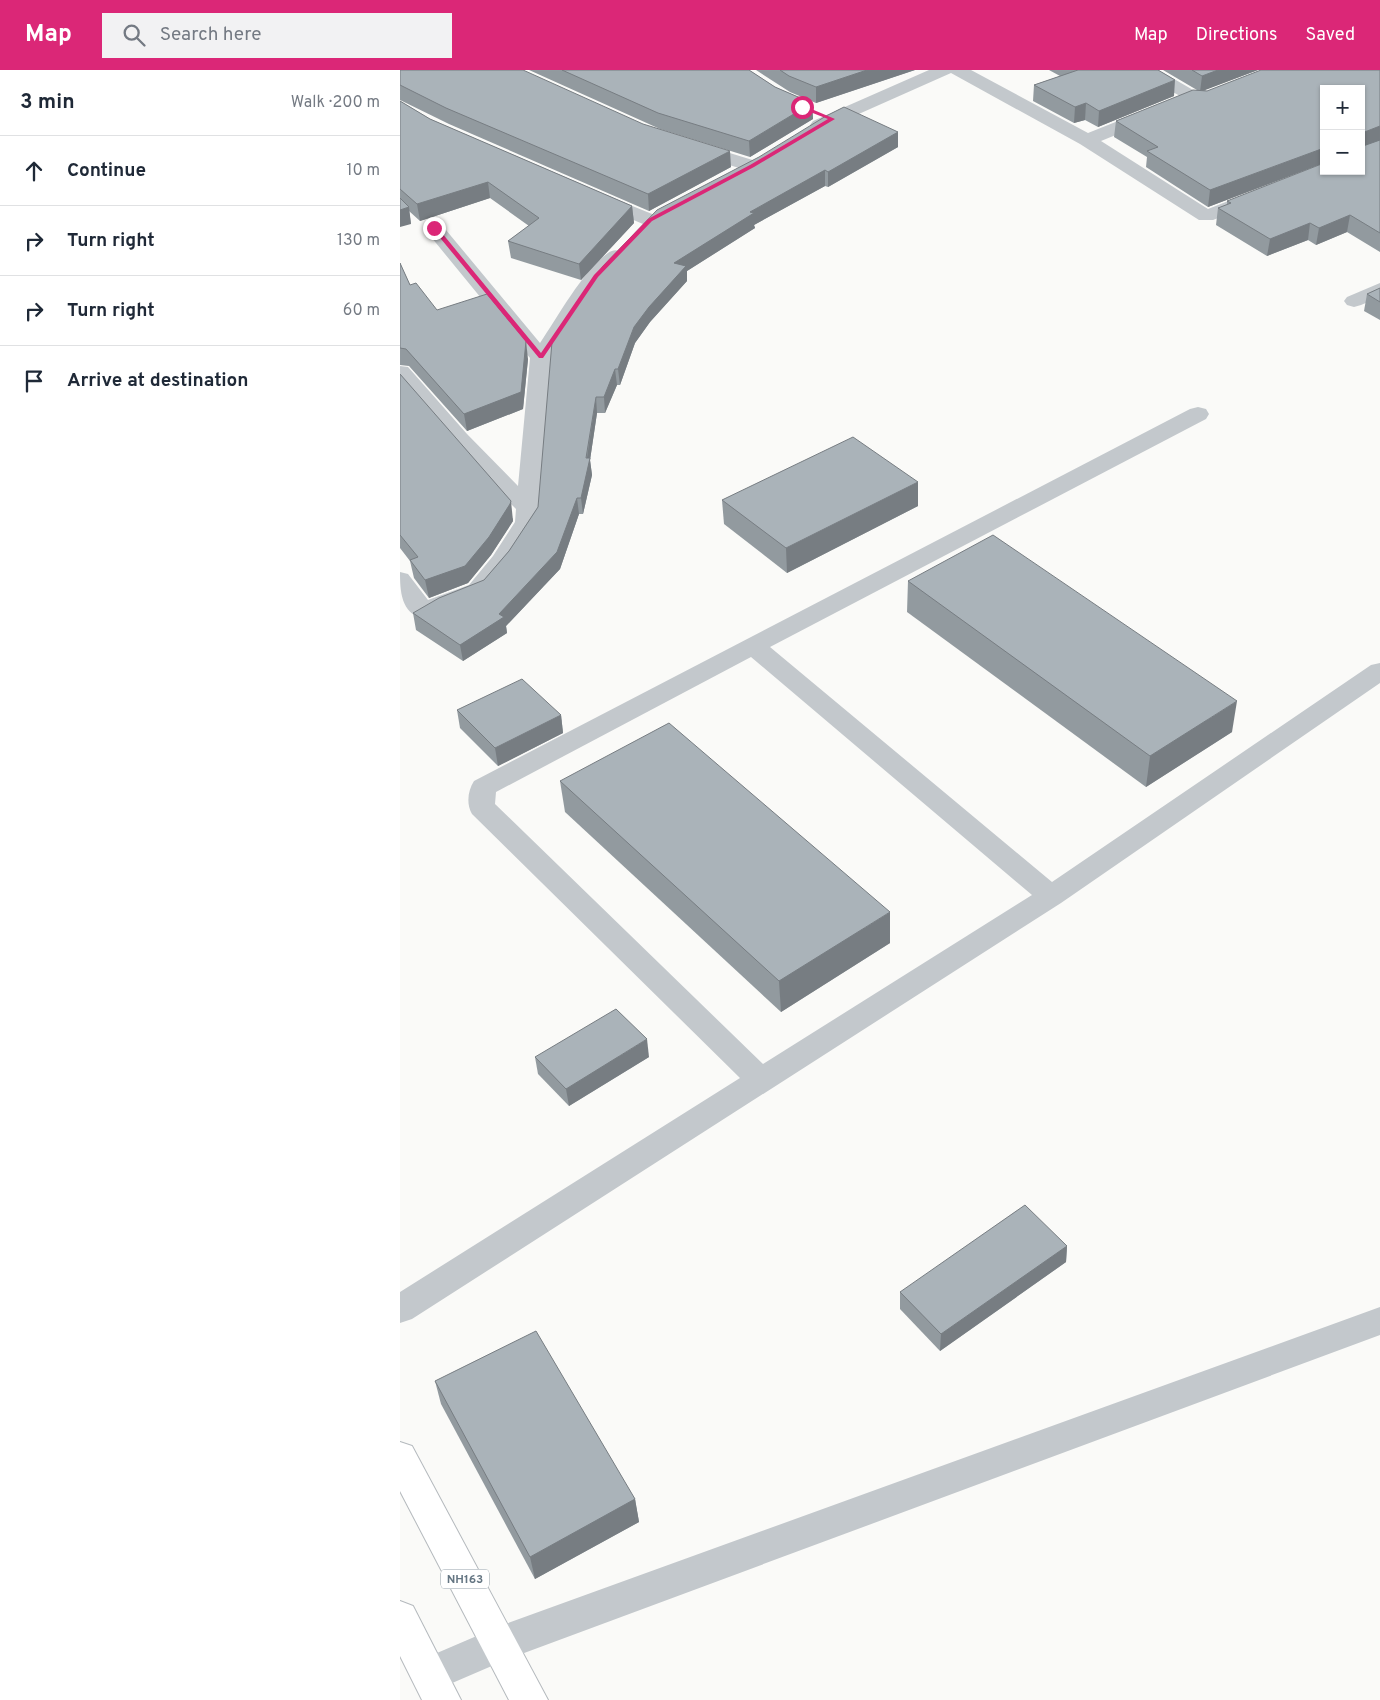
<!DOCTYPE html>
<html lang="en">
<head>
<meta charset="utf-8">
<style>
  body { margin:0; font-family:Overpass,sans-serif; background:#f2f2f3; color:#1f2937 }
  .controls { position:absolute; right:15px; top:15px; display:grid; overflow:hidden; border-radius:0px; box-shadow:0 1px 4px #0004 }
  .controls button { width:45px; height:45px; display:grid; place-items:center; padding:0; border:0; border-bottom:1px solid #e0e1e3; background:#fff; color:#1f2937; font:25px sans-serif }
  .stop { position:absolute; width:15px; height:15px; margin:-11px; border:4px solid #db2777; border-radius:50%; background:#fff }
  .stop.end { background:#db2777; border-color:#fff; box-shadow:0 1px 5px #0008 }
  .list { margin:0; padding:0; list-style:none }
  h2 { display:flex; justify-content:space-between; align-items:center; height:65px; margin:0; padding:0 20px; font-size:21px }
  h2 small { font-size:16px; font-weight:400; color:#747a83 }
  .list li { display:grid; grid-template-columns:32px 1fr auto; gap:15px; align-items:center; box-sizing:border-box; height:70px; padding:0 20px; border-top:1px solid #e0e1e3 }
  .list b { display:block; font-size:19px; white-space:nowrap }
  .list em { font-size:16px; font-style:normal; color:#747a83 }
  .icon { flex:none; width:28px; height:28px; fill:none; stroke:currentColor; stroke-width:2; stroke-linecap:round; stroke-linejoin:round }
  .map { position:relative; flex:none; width:980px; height:1630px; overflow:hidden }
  header { display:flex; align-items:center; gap:30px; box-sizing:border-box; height:70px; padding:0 25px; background:#db2777; color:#fff }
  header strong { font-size:24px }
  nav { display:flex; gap:28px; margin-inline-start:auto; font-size:18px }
  .search { width:350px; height:45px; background:#f2f2f3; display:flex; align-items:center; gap:12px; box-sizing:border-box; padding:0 18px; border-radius:0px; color:#747a83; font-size:19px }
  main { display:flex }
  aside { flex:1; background:#fff }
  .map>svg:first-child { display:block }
</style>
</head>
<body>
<header>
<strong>Map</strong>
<div class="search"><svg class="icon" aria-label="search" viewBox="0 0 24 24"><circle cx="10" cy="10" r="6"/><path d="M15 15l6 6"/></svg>Search here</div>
<nav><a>Map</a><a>Directions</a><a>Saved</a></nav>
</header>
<main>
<aside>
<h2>3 min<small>Walk · 200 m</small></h2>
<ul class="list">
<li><svg class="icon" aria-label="ahead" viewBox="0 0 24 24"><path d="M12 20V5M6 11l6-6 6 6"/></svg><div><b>Continue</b></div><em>10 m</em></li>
<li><svg class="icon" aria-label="right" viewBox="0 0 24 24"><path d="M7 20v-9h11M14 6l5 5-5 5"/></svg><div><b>Turn right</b></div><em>130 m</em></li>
<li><svg class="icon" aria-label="right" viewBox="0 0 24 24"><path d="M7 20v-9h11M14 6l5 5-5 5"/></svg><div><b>Turn right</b></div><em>60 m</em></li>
<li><svg class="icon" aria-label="arrive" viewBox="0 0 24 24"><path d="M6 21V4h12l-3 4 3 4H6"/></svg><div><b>Arrive at destination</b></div></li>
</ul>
</aside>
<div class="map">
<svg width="980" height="1630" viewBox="0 0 980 1630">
  <rect width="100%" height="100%" fill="#fafaf8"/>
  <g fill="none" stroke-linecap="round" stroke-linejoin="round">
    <!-- highway casing -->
    <g stroke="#b4b9bd" stroke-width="2">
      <g id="highway">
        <polygon points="0,1372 12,1376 148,1630 109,1630 0,1421"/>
        <polygon points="0,1531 13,1536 61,1630 22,1630 0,1586"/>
      </g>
    </g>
    <!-- street -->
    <g fill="#c3c8cc" fill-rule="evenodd">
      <polygon points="529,0 571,0 688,63 743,41 755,41 758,45 755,49 701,71 808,139 917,96 924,94 924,101 933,101 931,104 813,150 799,150 680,74 551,3 425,59 413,59 410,55 413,51"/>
      <polygon points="863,0 888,0 885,4 799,36 750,10 747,6 750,2 762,2 800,24"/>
      <polygon points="294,72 359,92 361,96 359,100 352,102 287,82 285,78 287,74"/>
      <polygon points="198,122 257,146 260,150 257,154 243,154 191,132 188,128 191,124"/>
      <path d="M34,152L41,154L140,273C157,248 184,199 208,183C213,179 218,180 223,182L226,186L203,210L152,287L139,452L110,496L85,525L23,549C1,543 0,521 0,502L8,504L28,530L69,515L93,486L115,452L116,439L51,374L0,315V296L8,297L67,364L118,416L130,288L27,162L24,158L27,154Z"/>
      <polygon points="980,213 980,227 961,235 954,237 947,235 944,231 947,227"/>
      <path d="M798,337L806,339L809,344L806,349L370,577L652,812L971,595L980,593V613L661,833L12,1249L0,1253V1222L340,1008L72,744C66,734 68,720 74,711L790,339ZM351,587L632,825L363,994L95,734L96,722Z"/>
      <polygon points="980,1237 980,1265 108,1589 29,1623 16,1618 10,1605 16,1592 100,1556"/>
    </g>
    <!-- highway -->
    <use href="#highway" fill="#fff" fill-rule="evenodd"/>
  </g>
  <!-- wall -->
  <g fill="#929a9f">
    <polygon points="0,0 331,97 249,141 49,54 0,30"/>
    <polygon points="129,0 349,0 375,17 412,33 413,49 350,87 260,59"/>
    <polygon points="356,0 515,0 416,33 390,22"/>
    <polygon points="649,0 858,0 804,20 807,21 980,0 980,182 947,162 916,175 908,170 867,186 816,155 818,138 827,135 827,131 961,101 924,19 924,93 808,137 746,97 747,87 714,67 716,51 797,20 763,0 759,0 774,26 698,57 685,50 674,53 633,31 634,15 660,6"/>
    <polygon points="0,31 30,49 232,136 234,153 181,210 111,188 108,171 129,156 90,128 20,151 9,141 11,154 0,140"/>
    <polygon points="498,62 498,77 428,117 425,116 354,155 355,158 287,201 287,211 250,252 235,273 220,315 217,315 205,343 197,343 190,390 192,405 183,444 179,444 160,499 106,556 107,563 63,591 16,560 13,543 84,510 109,481 138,437 203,196"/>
    <polygon points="0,193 10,215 37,240 128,289 123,339 67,361 9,296 0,295"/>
    <polygon points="980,218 980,250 964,241 967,224"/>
    <polygon points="0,304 113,449 113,451 91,485 68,513 29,528 14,508 10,491 0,478"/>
    <polygon points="518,412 518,436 387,503 324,454 322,430"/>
    <polygon points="508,511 832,662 746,717 507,542"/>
    <polygon points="57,640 161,645 163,663 98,696 60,658"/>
    <polygon points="160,711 490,873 381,942 165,742"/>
    <polygon points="135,987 249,987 169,1036 138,1004"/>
    <polygon points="667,1176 666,1192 540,1281 500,1239 500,1222"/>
    <polygon points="35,1311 235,1429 239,1452 135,1509 41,1334"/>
  </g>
  <!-- shaded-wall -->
  <g fill="#777d82">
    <polygon points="467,0 515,0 416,33 416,17"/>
    <polygon points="818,0 858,0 800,22 802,6"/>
    <polygon points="775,10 774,26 698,57 699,41"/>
    <polygon points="412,33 413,49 350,87 349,71"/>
    <polygon points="686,33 685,50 674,53 675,37"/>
    <polygon points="980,56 980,71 961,78 962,63"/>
    <polygon points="498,62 498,77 428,117 428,102"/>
    <polygon points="924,78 924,93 808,137 810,120"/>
    <polygon points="330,81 331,97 249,141 248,124"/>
    <polygon points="425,100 425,116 354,155 355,158 287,201 287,211 250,252 235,273 220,315 218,299 234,257 274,193 350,142"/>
    <polygon points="88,112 90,128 20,151 17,134"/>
    <polygon points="232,136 234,153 181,210 179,194"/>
    <polygon points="9,137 11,154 0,157 0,140"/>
    <polygon points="950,145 947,162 916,175 919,158"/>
    <polygon points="910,153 908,170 867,186 870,169"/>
    <polygon points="126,271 128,289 123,339 67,361 64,344"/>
    <polygon points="215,299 217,315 205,343 204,327"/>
    <polygon points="196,327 197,343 190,390 192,405 183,444 181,428"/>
    <polygon points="518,412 518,436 387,503 386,478"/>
    <polygon points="177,428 179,444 160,499 106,556 107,563 63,591 60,575 99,544"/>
    <polygon points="111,431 113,451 91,485 68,513 29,528 25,510"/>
    <polygon points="837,631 832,662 746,717 750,686"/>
    <polygon points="161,645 163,663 98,696 95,678"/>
    <polygon points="490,842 490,873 381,942 379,911"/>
    <polygon points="247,969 249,987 169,1036 166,1019"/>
    <polygon points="667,1176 666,1192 540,1281 541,1264"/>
    <polygon points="235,1429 239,1452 135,1509 130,1487"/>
  </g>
  <!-- building -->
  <g fill="#aab3b9" stroke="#777d82">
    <polygon points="0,0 123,0 243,54 330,81 248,124 46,38 0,15"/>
    <polygon points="162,0 349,0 375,17 412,33 349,71 258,43"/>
    <polygon points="380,0 467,0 416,17 389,6"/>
    <polygon points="678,0 758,0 775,10 699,41 686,33 675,37 634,15"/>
    <polygon points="792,0 818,0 802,6"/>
    <polygon points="861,0 980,0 980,56 962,63 963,76 980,70 980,163 950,145 919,158 910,153 870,169 818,138 831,133 827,131 924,93 924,101 961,101 961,19 924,19 924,78 810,120 747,81 758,77 716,51 793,20 807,21"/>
    <polygon points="0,31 30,49 232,136 179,194 108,171 139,148 88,112 17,134 0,119"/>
    <polygon points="444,37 498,62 428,102 425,100 350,142 354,143 274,193 286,196 249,237 234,257 218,299 215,299 204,327 196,327 186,388 190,388 181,428 177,428 157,482 99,544 104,547 60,575 13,543 39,528 84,510 109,481 138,437 152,272 203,196 257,140 359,87 426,46"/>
    <polygon points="0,128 9,137 0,140"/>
    <polygon points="0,193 10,215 16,213 37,240 87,224 126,271 121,322 64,344 6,279 0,278"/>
    <polygon points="980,218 980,232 967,224"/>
    <polygon points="0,304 111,431 110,434 89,467 65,496 25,510 10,490 18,487 0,465"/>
    <polygon points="453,367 518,412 386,478 322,430"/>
    <polygon points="593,465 837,631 750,686 508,511"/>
    <polygon points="122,609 161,645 95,678 57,640"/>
    <polygon points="269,653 490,842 379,911 160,711"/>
    <polygon points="216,939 247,969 166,1019 135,987"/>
    <polygon points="625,1135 667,1176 541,1264 500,1222"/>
    <polygon points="136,1261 235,1429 130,1487 35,1311"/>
  </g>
  <!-- route -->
  <polygon fill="#db2777" points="402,35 435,49 354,97 252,151 198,207 143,288 139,288 32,158 37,157 141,283 194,205 248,149 350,95 428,49 400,38"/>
  <g text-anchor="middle" stroke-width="5" stroke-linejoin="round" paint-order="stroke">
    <!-- shield labels -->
    <rect fill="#fff" stroke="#939fa8" stroke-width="1" x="41" y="1499.5" width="48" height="19" rx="4"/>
    <g font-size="12" font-weight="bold" fill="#657683">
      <text x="65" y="1513">NH163</text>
    </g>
  </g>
</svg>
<div class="controls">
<button>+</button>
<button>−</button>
</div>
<div class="stop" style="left:402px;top:37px"></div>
<div class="stop end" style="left:34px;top:158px"></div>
</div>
</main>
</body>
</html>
